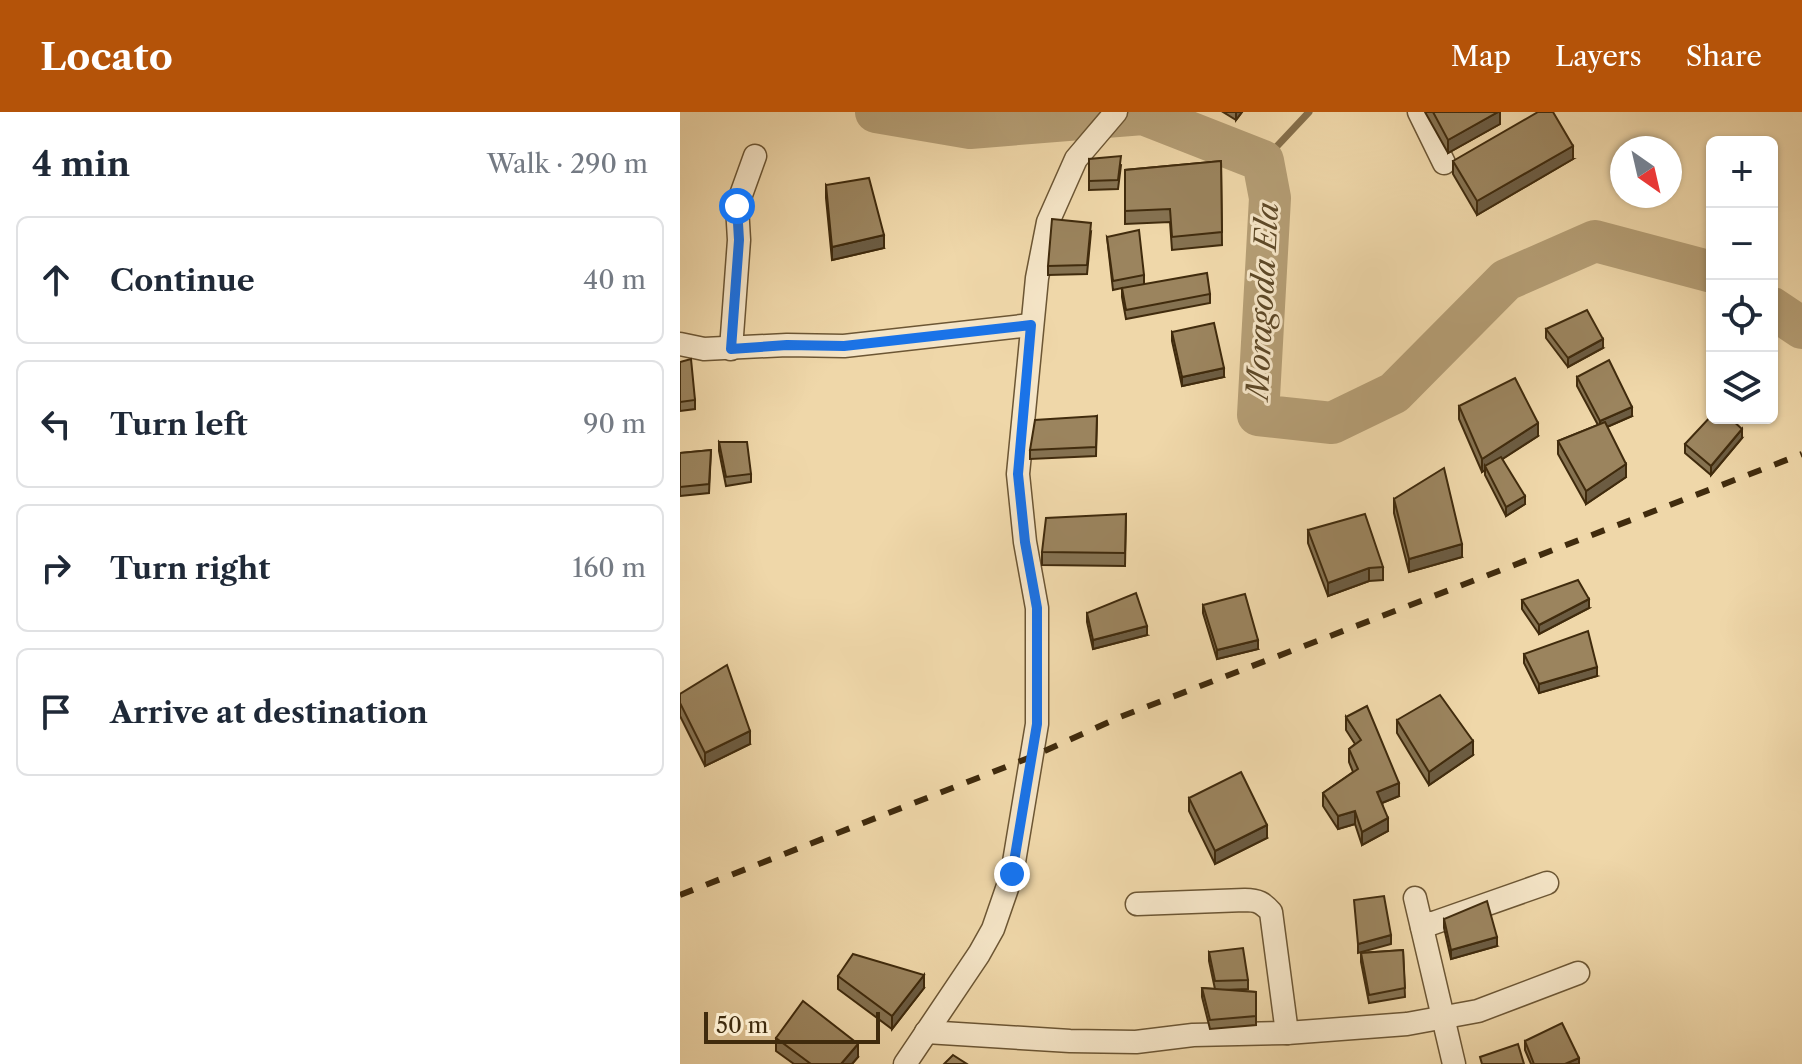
<!DOCTYPE html>
<html lang="en">
<head>
<meta charset="utf-8">
<style>
  body { margin:0; font-family:"Libre Caslon Text",serif; background:#f6f6f7; color:#1f2937 }
  .controls { position:absolute; right:24px; top:24px; display:grid; overflow:hidden; border-radius:12px; box-shadow:0 2px 6px #0004 }
  .controls button { width:72px; height:72px; display:grid; place-items:center; padding:0; border:0; border-bottom:2px solid #e0e1e3; background:#fff; color:#1f2937; font:40px sans-serif }
  .compass { position:absolute; left:930px; top:24px; width:72px; height:72px; border-radius:50%; background:#fff; box-shadow:0 2px 6px #0004; rotate:146deg }
  .scale { position:absolute; left:24px; bottom:20px; width:176px; box-sizing:border-box; padding-left:8px; border:4px solid #402b0d; border-top:0; font-size:22px; line-height:28px; white-space:nowrap; color:#402b0d; -webkit-text-stroke:6px #f5e5c7; paint-order:stroke }
  .stop { position:absolute; width:24px; height:24px; margin:-18px; border:6px solid #1a73e8; border-radius:50%; background:#fff }
  .stop.end { background:#1a73e8; border-color:#fff; box-shadow:0 2px 8px #0008 }
  .list { margin:0; padding:0; list-style:none }
  h2 { display:flex; justify-content:space-between; align-items:center; height:104px; margin:0; padding:0 32px; font-size:34px }
  h2 small { font-size:26px; font-weight:400; color:#747a83 }
  .list li { display:grid; grid-template-columns:52px 1fr auto; gap:24px; align-items:center; box-sizing:border-box; height:128px; margin:0 16px 16px; padding:0 16px; border:2px solid #e0e1e3; border-radius:12px }
  .list b { display:block; font-size:30px; white-space:nowrap }
  .list em { font-size:26px; font-style:normal; color:#747a83 }
  .icon { flex:none; width:44px; height:44px; fill:none; stroke:currentColor; stroke-width:2; stroke-linecap:round; stroke-linejoin:round }
  .map { position:relative; flex:none; width:1122px; height:952px; overflow:hidden }
  header { display:flex; align-items:center; gap:48px; box-sizing:border-box; height:112px; padding:0 40px; background:#b45309; color:#fff }
  header strong { font-size:38px }
  nav { display:flex; gap:44px; margin-inline-start:auto; font-size:28px }
  main { display:flex }
  aside { flex:1; background:#fff }
  .map>svg:first-child { display:block }
</style>
</head>
<body>
<header>
<strong>Locato</strong>
<nav><a>Map</a><a>Layers</a><a>Share</a></nav>
</header>
<main>
<aside>
<h2>4 min<small>Walk · 290 m</small></h2>
<ul class="list">
<li><svg class="icon" aria-label="ahead" viewBox="0 0 24 24"><path d="M12 20V5M6 11l6-6 6 6"/></svg><div><b>Continue</b></div><em>40 m</em></li>
<li><svg class="icon" aria-label="left" viewBox="0 0 24 24"><path d="M17 20v-9H6M10 6l-5 5 5 5"/></svg><div><b>Turn left</b></div><em>90 m</em></li>
<li><svg class="icon" aria-label="right" viewBox="0 0 24 24"><path d="M7 20v-9h11M14 6l5 5-5 5"/></svg><div><b>Turn right</b></div><em>160 m</em></li>
<li><svg class="icon" aria-label="arrive" viewBox="0 0 24 24"><path d="M6 21V4h12l-3 4 3 4H6"/></svg><div><b>Arrive at destination</b></div></li>
</ul>
</aside>
<div class="map">
<svg width="1122" height="952" viewBox="0 0 1122 952">
  <rect width="100%" height="100%" fill="#efd7a9"/>
  <filter id="stains"><feTurbulence type="fractalNoise" baseFrequency=".0025" numOctaves="4"/><feColorMatrix values="0 0 0 0 .2 0 0 0 0 .09 0 0 0 0 .02 0 0 0 .5 -.17"/></filter>
  <radialGradient id="worn" r=".72"><stop offset=".6" stop-color="#630" stop-opacity="0"/><stop offset="1" stop-color="#630" stop-opacity=".3"/></radialGradient>
  <g fill="none" stroke-linecap="round" stroke-linejoin="round">
    <!-- stream -->
    <polyline stroke="#866f4b" stroke-width="7" points="583,49 629,0"/>
    <!-- river -->
    <g stroke="#b49d74" stroke-width="42">
      <polyline points="196,0 290,16 463,2 583,49 590,86 578,303 652,311 714,281 826,168 915,129 1032,160"/>
      <polyline points="1092,196 1122,216"/>
    </g>
    <!-- street casing -->
    <g stroke="#6c5634" stroke-width="25">
      <g id="street">
        <polyline points="739,0 764,51"/>
        <polyline points="0,232 24,237 107,233 164,234 351,213"/>
        <polyline points="51,237 59,128 57,94 75,44"/>
        <polyline points="735,786 774,952"/>
        <path d="M457,792L565,788C578,788 583,791 591,800L607,921"/>
        <polyline points="751,811 742,815 867,771"/>
        <polyline points="246,920 390,929 456,930 513,923 607,921 727,912 798,899 898,861"/>
        <polyline points="225,952 299,842 313,817 332,762 357,612 357,496 345,430 338,362 357,166 368,110 396,47 436,0"/>
      </g>
    </g>
    <!-- street -->
    <use href="#street" stroke="#f5e5c7" stroke-width="22"/>
    <!-- rail -->
    <polyline stroke="#402b0d" stroke-width="6" stroke-dasharray="14 14" stroke-linecap="butt" points="0,783 351,645 440,605 1122,342"/>
  </g>
  <!-- wall -->
  <g fill="#857251" stroke="#402b0d" stroke-width="2">
    <polygon points="543,0 562,0 556,8"/>
    <polygon points="745,0 820,0 820,12 768,41"/>
    <polygon points="409,47 441,53 438,77 409,78"/>
    <polygon points="893,47 797,103 773,62 773,49"/>
    <polygon points="541,49 542,133 492,138 490,110 445,112 445,58"/>
    <polygon points="146,73 204,136 152,148 146,86"/>
    <polygon points="411,120 407,162 368,163 368,154"/>
    <polygon points="427,125 464,163 464,172 530,182 530,191 446,207 442,185 442,176 433,178"/>
    <polygon points="866,217 923,236 888,255 866,226"/>
    <polygon points="492,220 544,265 502,274 492,229"/>
    <polygon points="0,250 15,288 15,297 0,299"/>
    <polygon points="897,265 952,304 927,315 946,365 906,392 878,342 878,329 918,313 897,274"/>
    <polygon points="779,294 858,324 822,347 845,392 826,404 805,363 805,358 802,360 779,307"/>
    <polygon points="417,304 416,344 350,347 350,338"/>
    <polygon points="1062,326 1031,363 1005,341 1005,332"/>
    <polygon points="39,330 71,362 71,370 46,374 39,339"/>
    <polygon points="31,338 29,381 0,384 0,341"/>
    <polygon points="714,387 782,445 729,460 714,401"/>
    <polygon points="446,402 445,454 362,453 362,440"/>
    <polygon points="628,418 703,455 703,468 689,469 648,484 628,431"/>
    <polygon points="842,488 909,496 859,522 842,497"/>
    <polygon points="523,493 578,537 537,547 523,501"/>
    <polygon points="407,501 467,523 413,537 407,510"/>
    <polygon points="844,542 917,564 859,581 844,551"/>
    <polygon points="0,582 70,632 25,654 0,604"/>
    <polygon points="666,605 719,684 702,691 708,719 682,733 675,712 658,717 643,694 643,681 673,660 669,650 669,637 675,632 666,618"/>
    <polygon points="717,608 793,643 749,673 717,621"/>
    <polygon points="509,686 587,726 535,752 509,699"/>
    <polygon points="764,807 817,834 771,847 764,816"/>
    <polygon points="723,838 725,885 689,891 681,850 681,841"/>
    <polygon points="529,840 568,868 568,877 542,878 576,880 576,913 530,917 522,885 522,876 535,877 529,849"/>
    <polygon points="158,864 244,876 212,917 158,877"/>
    <polygon points="96,926 178,945 172,952 114,952 96,939"/>
    <polygon points="845,929 899,952 851,952 845,938"/>
  </g>
  <!-- shaded-wall -->
  <g fill="#6c5c42" stroke="#402b0d" stroke-width="2">
    <polygon points="556,0 562,0 556,8"/>
    <polygon points="818,0 820,0 820,12 768,41 768,28"/>
    <polygon points="893,34 893,47 797,103 797,89"/>
    <polygon points="204,123 204,136 152,148 152,135"/>
    <polygon points="923,227 923,236 888,255 888,246"/>
    <polygon points="544,256 544,265 502,274 502,265"/>
    <polygon points="952,295 952,304 920,318 920,309"/>
    <polygon points="858,311 858,324 807,357 805,354 805,358 802,360 802,347"/>
    <polygon points="1062,317 1062,326 1031,363 1031,354"/>
    <polygon points="946,352 946,365 906,392 906,379"/>
    <polygon points="845,384 845,392 826,404 826,395"/>
    <polygon points="782,432 782,445 729,460 729,447"/>
    <polygon points="689,456 689,469 648,484 648,471"/>
    <polygon points="909,487 909,496 859,522 859,513"/>
    <polygon points="467,514 467,523 413,537 413,528"/>
    <polygon points="578,528 578,537 537,547 537,538"/>
    <polygon points="917,555 917,564 859,581 859,572"/>
    <polygon points="70,619 70,632 25,654 25,641"/>
    <polygon points="793,629 793,643 749,673 749,660"/>
    <polygon points="719,671 719,684 697,693 697,680"/>
    <polygon points="675,699 675,712 658,717 658,704"/>
    <polygon points="708,706 708,719 682,733 682,720"/>
    <polygon points="587,713 587,726 535,752 535,739"/>
    <polygon points="711,823 711,832 678,841 678,832"/>
    <polygon points="817,825 817,834 771,847 771,838"/>
    <polygon points="244,863 244,876 212,917 212,904"/>
    <polygon points="178,932 178,945 172,952 161,952"/>
    <polygon points="899,946 899,952 885,952"/>
  </g>
  <!-- building -->
  <g fill="#9b845e" stroke="#402b0d" stroke-width="2">
    <polygon points="753,0 818,0 768,28"/>
    <polygon points="858,0 873,0 893,34 797,89 773,49"/>
    <polygon points="441,44 438,68 409,69 409,47"/>
    <polygon points="541,49 542,120 492,125 490,97 445,99 445,58"/>
    <polygon points="189,66 204,123 152,135 146,73"/>
    <polygon points="372,107 411,111 407,153 368,154"/>
    <polygon points="459,118 464,163 433,169 427,125"/>
    <polygon points="527,161 530,182 446,198 442,176"/>
    <polygon points="907,198 923,227 888,246 866,217"/>
    <polygon points="534,211 544,256 502,265 492,220"/>
    <polygon points="11,247 15,288 0,290 0,250"/>
    <polygon points="929,248 952,295 920,309 897,265"/>
    <polygon points="835,266 858,311 802,347 779,294"/>
    <polygon points="1032,303 1032,306 1050,306 1062,317 1031,354 1005,332"/>
    <polygon points="417,304 416,335 350,338 355,308"/>
    <polygon points="925,310 946,352 906,379 878,329"/>
    <polygon points="39,330 67,330 71,362 46,365"/>
    <polygon points="31,338 29,372 0,375 0,341"/>
    <polygon points="821,345 845,384 826,395 805,354"/>
    <polygon points="764,356 782,432 729,447 714,387"/>
    <polygon points="446,402 445,441 362,440 366,406"/>
    <polygon points="685,402 703,455 689,456 648,471 628,418"/>
    <polygon points="898,468 909,487 859,513 842,488"/>
    <polygon points="456,481 467,514 413,528 407,501"/>
    <polygon points="565,482 578,528 537,538 523,493"/>
    <polygon points="908,519 917,555 859,572 844,542"/>
    <polygon points="47,553 70,619 25,641 0,591 0,582"/>
    <polygon points="760,583 793,629 749,660 717,608"/>
    <polygon points="687,594 719,671 697,680 708,706 682,720 675,699 658,704 643,681 678,657 669,637 681,628 666,605"/>
    <polygon points="561,660 587,713 535,739 509,686"/>
    <polygon points="704,784 711,823 678,832 674,788"/>
    <polygon points="807,789 817,825 771,838 764,807"/>
    <polygon points="563,836 568,868 535,869 529,840"/>
    <polygon points="723,838 725,876 689,883 681,841"/>
    <polygon points="173,842 244,863 212,904 158,864"/>
    <polygon points="522,876 576,880 576,904 530,908"/>
    <polygon points="123,889 178,932 161,952 131,952 96,926"/>
    <polygon points="882,911 899,946 885,952 854,952 845,929"/>
    <polygon points="838,932 844,952 802,952 800,945"/>
    <polygon points="273,943 287,952 264,952"/>
  </g>
  <g fill="none" stroke-linecap="round" stroke-linejoin="round">
    <!-- route -->
    <polyline stroke="#1a73e8" stroke-width="10" points="57,94 59,128 51,237 107,233 164,234 351,213 338,362 345,430 357,496 357,612 332,762"/>
  </g>
  <g text-anchor="middle" stroke-width="6" stroke-linejoin="round" paint-order="stroke">
    <!-- water labels -->
    <g font-size="30" font-style="italic" fill="#5d4827" stroke="#f5e5c7">
      <text transform="translate(583 189) rotate(-87)" y="10">Moragoda Ela</text>
    </g>
  </g>
  <rect width="100%" height="100%" filter="url(#stains)"/>
  <rect width="100%" height="100%" fill="url(#worn)"/>
</svg>
<div class="controls">
<button>+</button>
<button>−</button>
<button><svg class="icon" aria-label="locate" viewBox="0 0 24 24"><circle cx="12" cy="12" r="6"/><path d="M12 2v4M12 18v4M2 12h4M18 12h4"/></svg></button>
<button><svg class="icon" aria-label="layers" viewBox="0 0 24 24"><path d="M12 4l9 5-9 5-9-5zM3 14l9 5 9-5"/></svg></button>
</div>
<svg class="compass" viewBox="-18 -18 36 36"><path d="M0-13l5 13h-10z" fill="#e53935"/><path d="M0 13l5-13h-10z" fill="#747a83"/></svg>
<div class="scale">50 m</div>
<div class="stop" style="left:57px;top:94px"></div>
<div class="stop end" style="left:332px;top:762px"></div>
</div>
</main>
</body>
</html>
